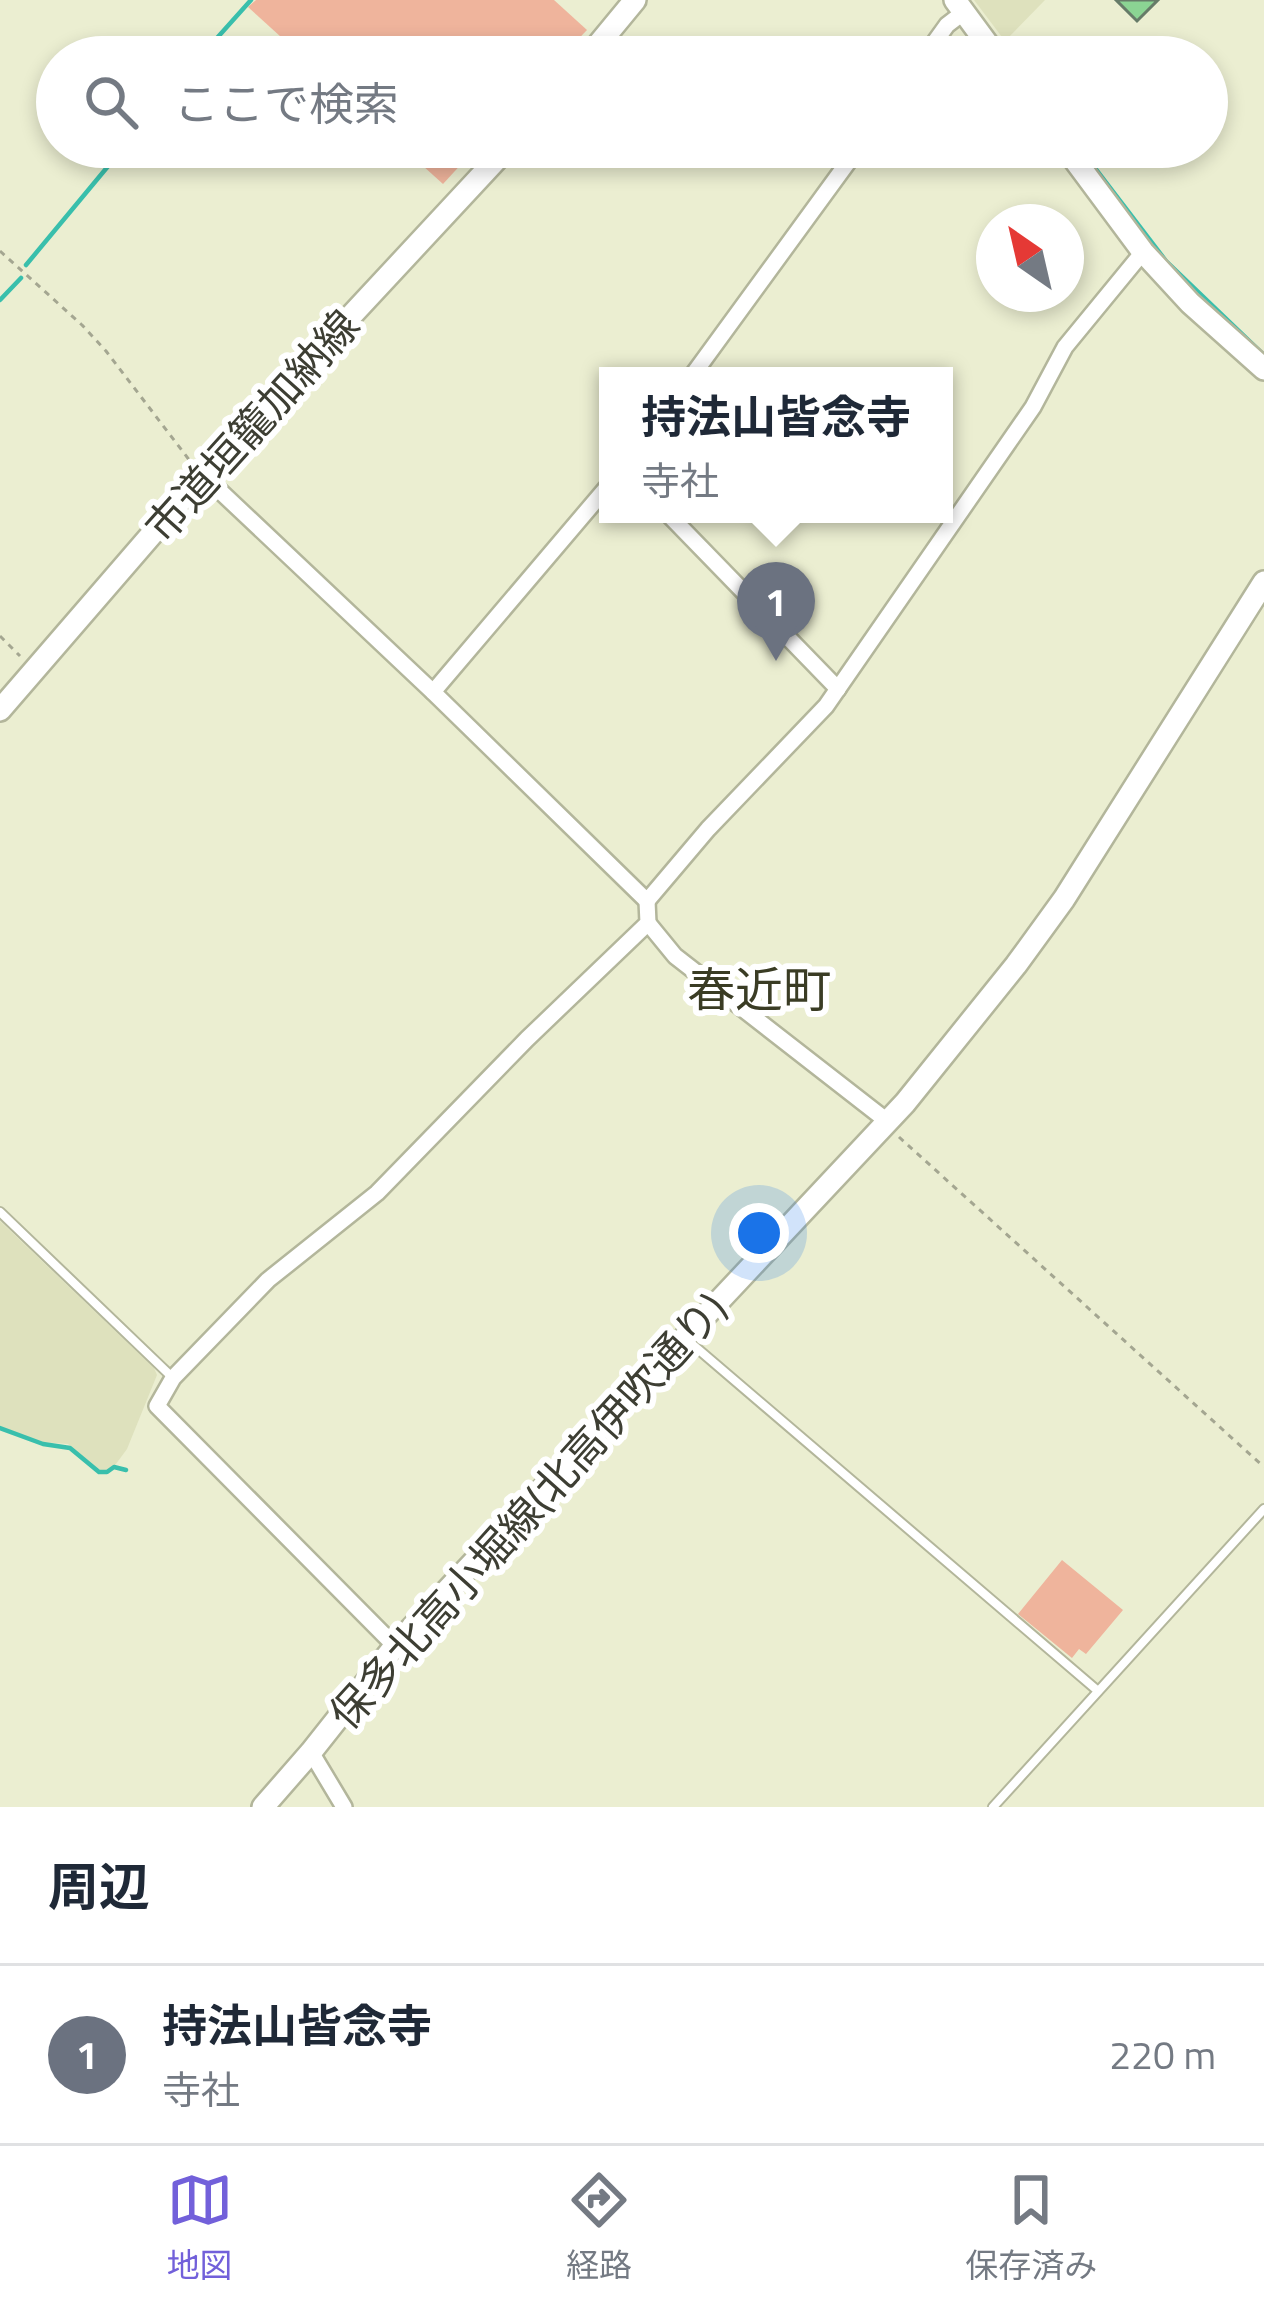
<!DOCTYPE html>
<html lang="ja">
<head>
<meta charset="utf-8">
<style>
  body { margin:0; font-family:"Titillium Web","Noto Sans JP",sans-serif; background:#f2f2f3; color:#1f2937 }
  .compass { position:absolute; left:976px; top:204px; width:108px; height:108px; border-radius:50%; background:#fff; box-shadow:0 6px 18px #0003; rotate:326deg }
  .you { position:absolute; left:759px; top:1233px; width:42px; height:42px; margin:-30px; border:9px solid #fff; border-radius:50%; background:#1a73e8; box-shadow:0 0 0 18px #1a73e833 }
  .badge { display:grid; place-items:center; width:78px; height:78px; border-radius:50%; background:#7260da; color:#fff; font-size:39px; font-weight:700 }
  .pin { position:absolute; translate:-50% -99px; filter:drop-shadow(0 3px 6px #0008) }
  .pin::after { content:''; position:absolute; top:63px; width:42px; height:36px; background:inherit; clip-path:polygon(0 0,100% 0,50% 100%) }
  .popup { position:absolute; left:599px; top:367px; width:354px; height:156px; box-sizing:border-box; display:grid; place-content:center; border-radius:0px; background:#fff; filter:drop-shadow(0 3px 9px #0005); font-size:39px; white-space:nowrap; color:#747a83 }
  .popup b { font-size:45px; color:#1f2937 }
  .popup::after { content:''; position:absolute; left:50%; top:100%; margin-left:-24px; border:24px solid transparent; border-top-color:#fff }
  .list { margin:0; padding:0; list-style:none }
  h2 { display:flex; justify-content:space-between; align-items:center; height:156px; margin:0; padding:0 48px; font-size:51px }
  h2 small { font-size:39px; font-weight:400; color:#747a83 }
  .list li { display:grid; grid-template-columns:78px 1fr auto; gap:36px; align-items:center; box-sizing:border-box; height:180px; padding:0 48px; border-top:3px solid #e0e1e3 }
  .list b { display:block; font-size:45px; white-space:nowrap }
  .list p { margin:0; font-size:39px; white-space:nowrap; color:#747a83 }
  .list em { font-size:39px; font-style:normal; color:#747a83 }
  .icon { flex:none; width:66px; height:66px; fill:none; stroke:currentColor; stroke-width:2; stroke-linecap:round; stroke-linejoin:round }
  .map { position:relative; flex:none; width:1264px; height:1807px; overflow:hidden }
  .search { position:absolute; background:#fff; box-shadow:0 6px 18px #0003; left:36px; right:36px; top:36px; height:132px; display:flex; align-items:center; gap:30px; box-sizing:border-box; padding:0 42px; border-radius:66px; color:#747a83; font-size:45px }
  .sheet { height:336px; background:#fff }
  nav { display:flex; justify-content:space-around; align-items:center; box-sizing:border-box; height:168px; border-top:3px solid #e0e1e3; background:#fff; font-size:33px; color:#747a83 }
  nav a { display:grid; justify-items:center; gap:6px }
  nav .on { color:#7260da }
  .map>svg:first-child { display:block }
</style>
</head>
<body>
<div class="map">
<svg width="1264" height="1807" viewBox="0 0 1264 1807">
  <rect width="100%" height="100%" fill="#ebeed1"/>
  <!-- built -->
  <g fill="#dee1bd">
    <polygon points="974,0 1045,0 1005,41"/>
    <polygon points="0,1221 154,1368 157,1375 127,1449 110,1472 104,1473 68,1444 40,1442 0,1426"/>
  </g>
  <!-- green -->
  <g fill="#efb49c">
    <polygon points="256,0 554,0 587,30 561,57 303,57 248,7"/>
    <polygon points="402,147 477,147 443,184"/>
    <polygon points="1062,1560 1123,1610 1086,1654 1079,1649 1072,1658 1018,1614"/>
  </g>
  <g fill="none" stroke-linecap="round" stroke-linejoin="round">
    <!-- stream -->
    <g stroke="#39bfac" stroke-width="4.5">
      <polyline points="999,42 1010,57"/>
      <polyline points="200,57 251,0"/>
      <polyline points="1079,147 1166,261 1264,355"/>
      <polyline points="26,265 124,147"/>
      <polyline points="0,300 21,278"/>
      <polyline points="0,1428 43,1444 70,1448 99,1472 107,1472 114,1467 126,1470"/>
    </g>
  </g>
  <!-- building -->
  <polygon fill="#8bd493" stroke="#667b68" stroke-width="3" points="1116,0 1158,0 1137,21"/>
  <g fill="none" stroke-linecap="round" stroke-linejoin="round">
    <!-- service casing -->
    <g stroke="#b3b69b" stroke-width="12">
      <g id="service">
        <polyline points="0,1212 172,1377"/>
        <polyline points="685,1338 1098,1691"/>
        <polyline points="993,1807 1264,1509"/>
      </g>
    </g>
    <!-- minor casing -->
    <g stroke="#b3b69b" stroke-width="20">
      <g id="minor">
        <polyline points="924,57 947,25 964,12"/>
        <polyline points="692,376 859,147"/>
        <polyline points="203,475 433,692 647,901 708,829 826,706 1033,407 1065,347 1143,252"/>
        <polyline points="668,514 838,689"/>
        <polyline points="433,692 608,486"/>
        <polyline points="648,923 675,956 887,1121"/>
        <polyline points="395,1646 157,1406 173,1378 268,1280 377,1193 527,1039 648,923 647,901"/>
        <polyline points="311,1752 344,1807"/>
      </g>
    </g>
    <!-- tertiary casing -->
    <g stroke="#b3b69b" stroke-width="26">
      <g id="tertiary">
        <polyline points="955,0 997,57"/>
        <polyline points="588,57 635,0"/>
        <polyline points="1065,147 1143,252 1190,303 1264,369"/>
        <polyline points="0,710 203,475 508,147"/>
        <polyline points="263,1807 311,1752 395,1646 905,1103 1016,965 1064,899 1264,582"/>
      </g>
    </g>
    <!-- path -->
    <g stroke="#a4a691" stroke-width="3" stroke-dasharray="6 6" stroke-linecap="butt">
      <polyline points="0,251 82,325 106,351 190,461"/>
      <polyline points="0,636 20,656"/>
      <polyline points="899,1137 1264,1467"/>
    </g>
    <!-- service -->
    <use href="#service" stroke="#fff" stroke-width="8"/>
    <!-- minor -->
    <use href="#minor" stroke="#fff" stroke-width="15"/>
    <!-- tertiary -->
    <use href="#tertiary" stroke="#fff" stroke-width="21"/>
  </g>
  <g text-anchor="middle" stroke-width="12" stroke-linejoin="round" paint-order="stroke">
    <!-- street labels -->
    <g font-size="42" fill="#3d3e33" stroke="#fff">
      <text transform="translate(252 426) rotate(-48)" y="15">市道垣籠加納線</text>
      <text transform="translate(528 1511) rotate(-48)" y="15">保多北高小堀線(北高伊吹通り)</text>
    </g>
    <!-- quarter labels -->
    <g font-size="48" fill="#3a3c24" stroke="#fff">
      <text x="759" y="1007">春近町</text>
    </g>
  </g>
</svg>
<svg class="compass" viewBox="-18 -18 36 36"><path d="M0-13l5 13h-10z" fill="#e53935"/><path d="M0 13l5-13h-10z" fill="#747a83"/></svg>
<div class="you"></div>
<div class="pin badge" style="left:776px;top:661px;background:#6b7280">1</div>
<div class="popup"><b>持法山皆念寺</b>寺社</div>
<div class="search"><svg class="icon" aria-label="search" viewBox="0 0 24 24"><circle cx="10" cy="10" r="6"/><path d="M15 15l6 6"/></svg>ここで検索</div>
</div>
<section class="sheet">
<h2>周辺<small></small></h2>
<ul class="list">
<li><span class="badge" style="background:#6b7280">1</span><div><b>持法山皆念寺</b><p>寺社</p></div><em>220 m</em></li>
</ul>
</section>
<nav>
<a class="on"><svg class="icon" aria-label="map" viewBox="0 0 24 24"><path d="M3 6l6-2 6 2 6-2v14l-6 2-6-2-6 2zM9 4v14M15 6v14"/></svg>地図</a>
<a><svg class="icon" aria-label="directions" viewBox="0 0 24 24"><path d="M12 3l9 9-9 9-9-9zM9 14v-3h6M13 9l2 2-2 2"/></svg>経路</a>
<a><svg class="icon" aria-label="saved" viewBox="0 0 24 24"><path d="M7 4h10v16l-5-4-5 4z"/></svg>保存済み</a>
</nav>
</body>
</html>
